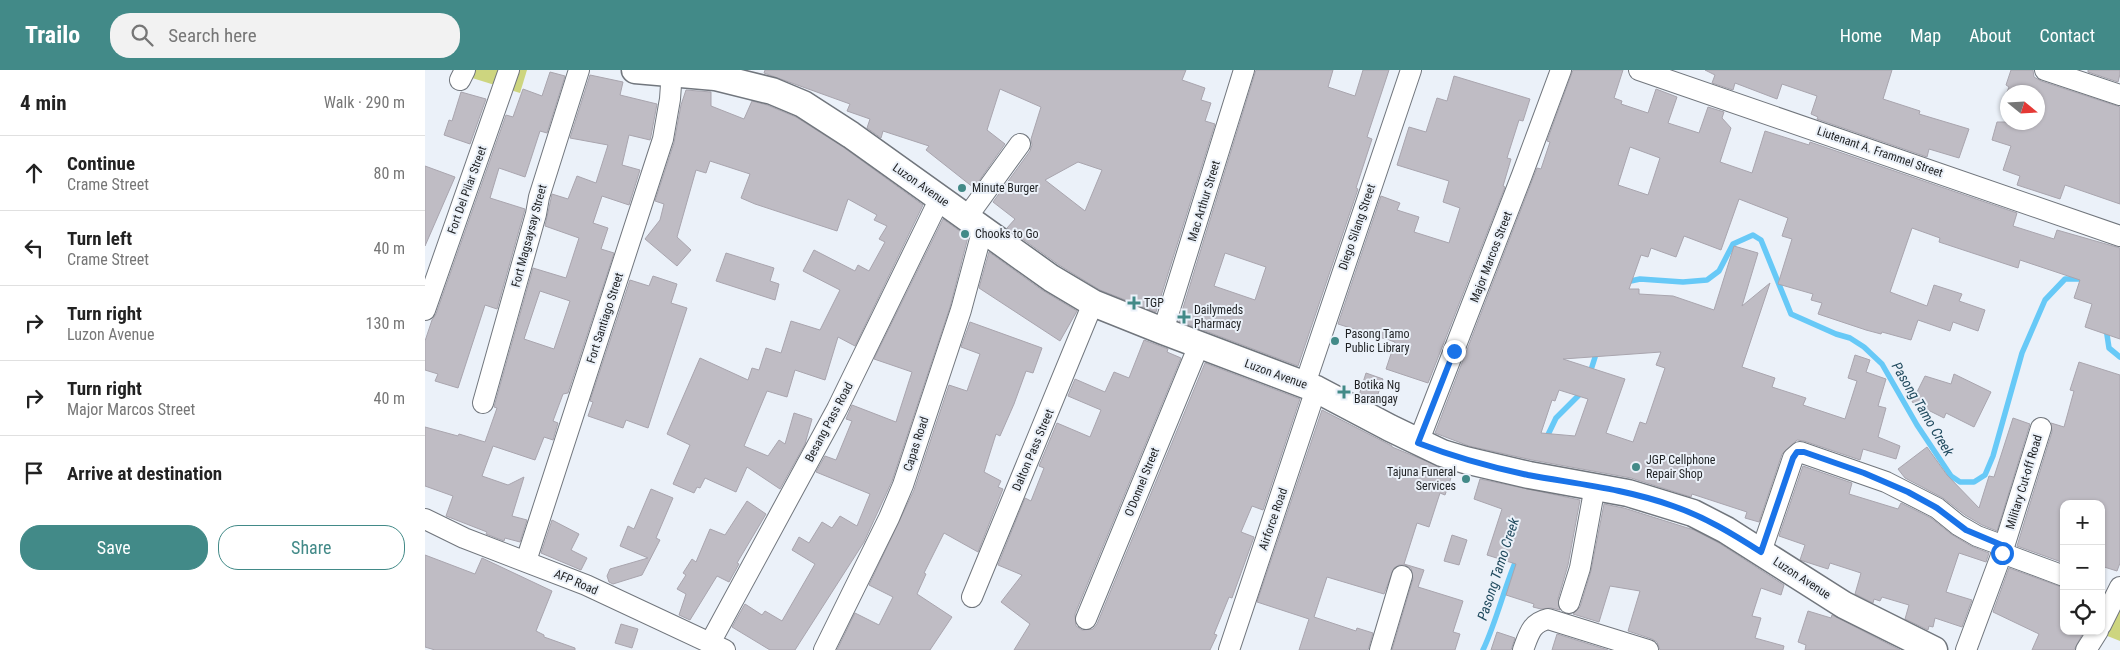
<!DOCTYPE html>
<html lang="en">
<head>
<meta charset="utf-8">
<style>
  body { margin:0; font-family:"Roboto Condensed",sans-serif; background:#f2f2f2; color:#222 }
  .controls { position:absolute; right:15px; bottom:15px; display:grid; overflow:hidden; border-radius:10px; box-shadow:0 1px 4px #0004 }
  .controls button { width:45px; height:45px; display:grid; place-items:center; padding:0; border:0; border-bottom:1px solid #e0e0e0; background:#fff; color:#222; font:25px sans-serif }
  .compass { position:absolute; left:1575px; top:15px; width:45px; height:45px; border-radius:50%; background:#fff; box-shadow:0 1px 4px #0004; rotate:108deg }
  .stop { position:absolute; width:15px; height:15px; margin:-11px; border:4px solid #1a73e8; border-radius:50%; background:#fff }
  .stop.end { background:#1a73e8; border-color:#fff; box-shadow:0 1px 5px #0008 }
  .list { margin:0; padding:0; list-style:none }
  h2 { display:flex; justify-content:space-between; align-items:center; height:65px; margin:0; padding:0 20px; font-size:21px }
  h2 small { font-size:16px; font-weight:400; color:#767676 }
  .list li { display:grid; grid-template-columns:32px 1fr auto; gap:15px; align-items:center; box-sizing:border-box; height:75px; padding:0 20px; border-top:1px solid #e0e0e0 }
  .list b { display:block; font-size:19px; white-space:nowrap }
  .list p { margin:0; font-size:16px; white-space:nowrap; color:#767676 }
  .list em { font-size:16px; font-style:normal; color:#767676 }
  .actions { display:flex; gap:10px; padding:15px 20px }
  .actions a { flex:1; padding:11px 0; border:1px solid #428a88; border-radius:20px; text-align:center; font-size:18px; color:#428a88 }
  .actions .main { background:#428a88; color:#fff }
  .icon { flex:none; width:28px; height:28px; fill:none; stroke:currentColor; stroke-width:2; stroke-linecap:round; stroke-linejoin:round }
  .map { position:relative; flex:none; width:1695px; height:580px; overflow:hidden }
  header { display:flex; align-items:center; gap:30px; box-sizing:border-box; height:70px; padding:0 25px; background:#428a88; color:#fff }
  header strong { font-size:24px }
  nav { display:flex; gap:28px; margin-inline-start:auto; font-size:18px }
  .search { width:350px; height:45px; background:#f2f2f2; display:flex; align-items:center; gap:12px; box-sizing:border-box; padding:0 18px; border-radius:20px; color:#767676; font-size:19px }
  main { display:flex }
  aside { flex:1; background:#fff }
  .map>svg:first-child { display:block }
</style>
</head>
<body>
<header>
<strong>Trailo</strong>
<div class="search"><svg class="icon" aria-label="search" viewBox="0 0 24 24"><circle cx="10" cy="10" r="6"/><path d="M15 15l6 6"/></svg>Search here</div>
<nav><a>Home</a><a>Map</a><a>About</a><a>Contact</a></nav>
</header>
<main>
<aside>
<h2>4 min<small>Walk · 290 m</small></h2>
<ul class="list">
<li><svg class="icon" aria-label="ahead" viewBox="0 0 24 24"><path d="M12 20V5M6 11l6-6 6 6"/></svg><div><b>Continue</b><p>Crame Street</p></div><em>80 m</em></li>
<li><svg class="icon" aria-label="left" viewBox="0 0 24 24"><path d="M17 20v-9H6M10 6l-5 5 5 5"/></svg><div><b>Turn left</b><p>Crame Street</p></div><em>40 m</em></li>
<li><svg class="icon" aria-label="right" viewBox="0 0 24 24"><path d="M7 20v-9h11M14 6l5 5-5 5"/></svg><div><b>Turn right</b><p>Luzon Avenue</p></div><em>130 m</em></li>
<li><svg class="icon" aria-label="right" viewBox="0 0 24 24"><path d="M7 20v-9h11M14 6l5 5-5 5"/></svg><div><b>Turn right</b><p>Major Marcos Street</p></div><em>40 m</em></li>
<li><svg class="icon" aria-label="arrive" viewBox="0 0 24 24"><path d="M6 21V4h12l-3 4 3 4H6"/></svg><div><b>Arrive at destination</b></div></li>
</ul>
<div class="actions"><a class="main">Save</a><a>Share</a></div>
</aside>
<div class="map">
<svg width="1695" height="580" viewBox="0 0 1695 580">
  <rect width="100%" height="100%" fill="#ebf1f9"/>
  <!-- green -->
  <g fill="#cdd57f">
    <polygon points="46,0 102,0 95,23 44,7"/>
    <polygon points="1695,529 1695,571 1680,565"/>
  </g>
  <g fill="none" stroke-linecap="round" stroke-linejoin="round">
    <!-- stream -->
    <g stroke="#67c9f7" stroke-width="5.5">
      <polyline points="1201,212 1215,209 1258,212 1282,210 1294,201 1308,174 1328,165 1336,170 1366,244 1411,264 1425,268 1439,277 1457,294 1492,355 1526,406 1535,412 1549,412 1560,405 1568,386 1597,283 1620,230 1640,209 1657,209"/>
      <polyline points="1681,258 1684,278 1695,287"/>
      <polyline points="1165,303 1172,281"/>
      <polyline points="1120,371 1131,348 1158,321"/>
      <path d="M1058,580C1072,550 1079,518 1092,488"/>
    </g>
  </g>
  <!-- building -->
  <g fill="#bfbcc4" stroke="#a9a5ae" fill-rule="evenodd">
    <path d="M340,0H761L757,10L780,18L776,30L786,33L780,51L790,54L731,242L675,220L634,195L582,158L590,149L568,132L605,81L607,75L606,69L616,37L575,19L562,60L580,74L549,118L501,80L504,76L458,61L456,68L442,58L445,49L422,41L425,34L339,3ZM653,92L677,100L660,141L620,110Z"/>
    <path d="M831,0H908L903,17L930,26L938,0H964L942,67L947,69L931,118L933,119L873,296L754,251ZM800,183L841,197L830,230L789,216Z"/>
    <path d="M1148,0H1198L1189,28L1197,31L1196,34L1223,43L1231,19L1252,27L1243,53L1274,63L1283,37L1299,42L1297,48L1306,58L1295,92L1327,103L1340,61L1384,75L1385,72L1592,143L1588,156L1629,169L1632,160L1695,178V269L1660,257L1667,234L1649,228L1655,210L1595,190L1593,198L1514,172L1515,168L1487,158L1465,222L1502,236L1509,215L1537,224L1534,231L1560,240L1553,261L1528,252L1525,261L1493,250L1486,270L1457,262L1456,264L1441,260L1393,244L1397,233L1386,230L1388,224L1353,214L1367,169L1357,166L1363,148L1314,129L1296,180L1259,166L1251,187L1226,178L1223,187L1216,185L1204,219H1214V224L1248,226L1289,240L1309,176L1333,183L1317,236L1345,213L1317,297L1350,308L1347,317L1381,328L1378,335L1420,349L1432,311L1423,308L1430,285L1445,290L1441,302L1461,309L1453,336L1461,338L1453,367L1475,376L1471,389L1438,379L1435,390L1379,371L1372,370L1357,384L1334,452L1320,448L1322,442L1267,424L1266,427L1206,408L1107,390L1044,376L1010,363L1112,98L1116,99L1125,72L1122,71ZM1205,77L1235,88L1223,125L1193,115ZM1236,282L1231,295L1240,298L1221,354L1215,352L1208,372L1181,363L1200,309L1138,289ZM1134,320L1163,329L1150,366L1116,363L1127,330L1130,331Z"/>
    <polygon points="1280,0 1467,0 1458,29 1495,41 1494,44 1544,59 1534,88 1504,79 1502,87 1392,49 1393,47 1386,44 1392,26 1357,14 1352,29 1310,13 1308,20 1287,13 1290,5"/>
    <polygon points="1586,0 1608,0 1609,7 1616,11 1695,37 1695,134 1640,115 1635,129 1592,115 1595,106 1578,100 1586,76 1567,70 1572,52 1612,52 1612,22 1582,22 1584,17 1581,15"/>
    <polygon points="1663,0 1695,0 1695,4 1693,12 1663,2"/>
    <polygon points="125,2 140,6 122,63 115,61 100,107 74,98 65,128 100,139 72,239 60,235 33,318 10,311 13,304 0,300 0,271 7,250 11,244 81,45 88,47 98,19 117,26"/>
    <path d="M165,5L198,12L195,25L232,34L226,66L225,70L204,65L197,95L215,100L204,135L177,126L168,153L183,158L176,179L189,183L143,323L138,324L128,351L133,353L128,370L119,367L110,390L68,376L57,406L83,415L99,407L87,446L102,450L95,472L80,468L79,471L61,464L62,462L21,446L28,426L0,416V357L33,366L34,364L60,372L72,338L69,337L108,198L141,208L154,168L120,156L127,124L143,129L152,106L171,113L183,75L145,68ZM115,221L145,231L129,279L99,269Z"/>
    <polygon points="1029,6 1105,29 1098,51 1094,50 1082,88 1086,89 1078,116 1080,117 1003,313 961,299 970,272 913,254 956,126 975,133 972,140 994,147 989,162 1024,173 1035,138 1018,132 1024,111 972,95 984,57 1001,62 1012,28 1022,31"/>
    <polygon points="261,20 286,22 286,36 319,49 327,31 342,35 371,47 418,77 498,135 430,276 413,267 400,310 370,300 362,327 342,321 319,376 343,386 354,370 360,374 369,343 387,349 380,374 355,419 322,397 311,422 280,408 275,418 272,417 269,423 248,414 265,375 242,364 275,288 323,310 327,298 334,300 341,278 356,283 366,251 395,260 415,220 378,201 389,180 430,201 433,195 444,201 460,172 454,169 462,156 449,150 452,145 423,129 412,161 330,134 316,128 325,104 285,91 281,103 271,100 252,167 266,180 252,196 220,169 235,150 239,134 230,131 249,73 256,35"/>
    <polygon points="36,22 61,29 45,74 19,65 24,50 27,51"/>
    <polygon points="0,96 30,107 0,176"/>
    <polygon points="518,149 543,167 525,237 467,411 439,472 370,580 345,580 307,557 320,534 337,545 340,541 357,551 390,494 367,480 374,467 384,473 397,452 407,458 415,446 432,456 445,424 391,402 400,386 411,390 427,351 421,349 427,335 471,352 487,302 449,289"/>
    <polygon points="564,182 617,220 652,241 635,271 554,218"/>
    <polygon points="301,183 349,198 345,211 354,214 350,230 291,211"/>
    <polygon points="228,206 252,214 246,233 262,238 223,358 201,350 198,358 163,346 168,332 165,331 205,210 224,216"/>
    <polygon points="545,252 617,278 608,303 601,301 589,334 575,366 571,364 559,402 576,411 573,417 578,419 553,482 519,463 499,503 501,504 492,524 527,547 505,580 412,580 430,543 454,555 468,527 444,515 489,420 524,315 542,321 555,284 536,277"/>
    <polygon points="719,270 743,279 742,282 756,288 650,544 651,556 657,560 668,559 672,554 780,293 875,329 838,440 827,436 816,462 829,467 807,528 804,527 789,564 792,565 785,580 589,580 605,554 576,532 597,505 573,495 600,428 606,431 619,398 614,396 632,353 665,367 676,340 643,326 650,309 680,322 689,302 704,308"/>
    <polygon points="1654,292 1695,305 1695,493 1692,501 1676,496 1676,434 1639,434 1639,493 1592,476 1627,362 1626,353 1639,357 1649,321 1645,320"/>
    <polygon points="941,303 958,309 950,333 934,325"/>
    <polygon points="1529,304 1566,322 1549,357 1521,343 1519,348 1487,332 1500,306 1526,314"/>
    <polygon points="897,340 967,376 967,377 1028,402 1020,425 1015,423 1004,457 992,453 979,494 999,500 993,517 1038,531 1028,562 1035,564 1030,580 967,580 988,509 986,498 980,495 974,495 969,498 959,524 902,507 889,547 931,561 932,558 948,563 943,580 874,580 884,549 832,532"/>
    <polygon points="1588,348 1605,354 1572,461 1557,455 1540,445 1518,428 1480,408 1473,399 1502,377 1522,405 1554,438 1564,406 1569,407"/>
    <polygon points="1378,396 1427,413 1424,424 1473,439 1476,433 1506,448 1526,464 1546,476 1564,483 1561,492 1534,483 1521,522 1547,530 1537,557 1510,548 1508,557 1504,556 1503,560 1480,549 1484,535 1457,527 1455,531 1449,529 1448,533 1430,524 1436,503 1405,493 1403,499 1375,490 1380,475 1354,466"/>
    <polygon points="1055,409 1155,430 1143,495 1133,529 1135,540 1126,538 1116,539 1108,537 1109,534 1081,525 1091,494 1062,485 1077,439 1049,429"/>
    <polygon points="226,419 248,428 231,468 235,470 217,505 188,514 184,512 182,506 185,499 223,488 195,476 203,456 209,459"/>
    <polygon points="322,431 341,444 312,493 314,494 304,512 292,506 265,550 254,545 261,524 252,519 261,505 258,503 267,489 271,492 285,459 300,465"/>
    <polygon points="1179,434 1199,438 1269,460 1294,473 1359,515 1356,525 1336,518 1327,546 1336,548 1330,568 1359,576 1358,580 1235,580 1232,572 1227,569 1203,561 1215,521 1185,516 1174,552 1148,544 1155,537 1166,501"/>
    <polygon points="127,450 154,464 146,480 162,488 156,500 116,483"/>
    <polygon points="1027,465 1042,470 1034,495 1019,491"/>
    <polygon points="0,485 50,504 57,488 127,521 111,561 119,565 119,567 150,578 150,580 10,580 0,577"/>
    <polygon points="1584,498 1639,518 1639,561 1659,561 1649,580 1607,580 1614,564 1568,542"/>
    <polygon points="1383,541 1406,548 1407,545 1475,580 1380,580 1381,575 1373,572"/>
    <polygon points="196,554 213,559 207,578 190,573"/>
    <polygon points="1072,562 1090,568 1086,580 1066,580"/>
    <polygon points="1132,564 1183,580 1127,580"/>
  </g>
  <g fill="none" stroke-linecap="round" stroke-linejoin="round">
    <!-- minor casing -->
    <g stroke="#71767d" stroke-width="22">
      <g id="minor">
        <polyline points="1214,0 1695,166"/>
        <polyline points="1620,0 1695,25"/>
        <polyline points="35,10 40,0"/>
        <polyline points="542,147 595,74"/>
        <polyline points="0,240 84,0"/>
        <polyline points="738,261 819,0"/>
        <polyline points="880,314 986,0"/>
        <polyline points="58,333 111,144 114,127 154,0"/>
        <polyline points="993,373 1097,105 1136,0"/>
        <polyline points="0,449 39,468 161,515 300,580"/>
        <polyline points="1336,482 1368,388 1375,382 1461,412 1512,438 1533,455 1552,466 1579,476"/>
        <polyline points="1577,483 1639,506"/>
        <polyline points="101,491 238,69 245,29 247,0"/>
        <polyline points="547,527 668,233"/>
        <polyline points="1144,533 1155,498 1170,416"/>
        <polyline points="661,549 774,275"/>
        <polyline points="1676,555 1695,517"/>
        <polyline points="285,573 412,339 515,128"/>
        <polyline points="399,580 464,448 478,415 536,240 558,158"/>
        <polyline points="804,580 891,319"/>
        <polyline points="955,580 977,506"/>
        <path d="M1098,580C1104,564 1106,553 1123,549L1223,580"/>
        <polyline points="1541,580 1577,483 1616,358"/>
        <polyline points="1661,580 1673,561"/>
      </g>
    </g>
    <!-- major casing -->
    <g stroke="#71767d" stroke-width="29">
      <polyline id="major" points="210,0 290,7 347,21 378,34 426,65 626,208 668,233 738,261 891,319 965,358 1017,383 1040,390 1104,405 1203,423 1268,443 1301,460 1419,535 1509,580"/>
    </g>
    <!-- minor -->
    <use href="#minor" stroke="#fff" stroke-width="20"/>
    <!-- major -->
    <use href="#major" stroke="#fff" stroke-width="26"/>
  </g>
  <g fill="none" stroke-linecap="round" stroke-linejoin="round">
    <!-- route -->
    <path stroke="#1a73e8" stroke-width="6" d="M1029,281L993,373C1029,387 1065,397 1103,405C1152,414 1201,419 1248,436C1280,447 1308,464 1336,482L1368,388L1372,382H1379L1439,403L1483,422L1512,438L1541,460L1579,476L1577,483"/>
  </g>
  <!-- markers -->
  <g fill="#428a88" stroke="#ebf1f9" stroke-width="2">
    <circle cx="537" cy="118" r="5"/>
    <circle cx="540" cy="164" r="5"/>
    <path d="M706.5 225.5h5v5h5v5h-5v5h-5v-5h-5v-5h5z"/>
    <path d="M756.5 239.5h5v5h5v5h-5v5h-5v-5h-5v-5h5z"/>
    <circle cx="910" cy="271" r="5"/>
    <path d="M916.5 314.5h5v5h5v5h-5v5h-5v-5h-5v-5h5z"/>
    <circle cx="1211" cy="397" r="5"/>
    <circle cx="1041" cy="409" r="5"/>
  </g>
  <g text-anchor="middle" stroke-width="4" stroke-linejoin="round" paint-order="stroke">
    <!-- street labels -->
    <g font-size="12" fill="#1f2123" stroke="#ebf1f9">
      <text transform="translate(1455 82) rotate(19)" y="4">Liutenant A. Frammel Street</text>
      <text transform="translate(496 115) rotate(35)" y="4">Luzon Avenue</text>
      <text transform="translate(42 120) rotate(-70)" y="4">Fort Del Pilar Street</text>
      <text transform="translate(779 131) rotate(-73)" y="4">Mac Arthur Street</text>
      <text transform="translate(932 157) rotate(-71)" y="4">Diego Silang Street</text>
      <text transform="translate(104 166) rotate(-75)" y="4">Fort Magsaysay Street</text>
      <text transform="translate(1066 187) rotate(-69)" y="4">Major Marcos Street</text>
      <text transform="translate(180 248) rotate(-72)" y="4">Fort Santiago Street</text>
      <text transform="translate(851 304) rotate(20)" y="4">Luzon Avenue</text>
      <text transform="translate(404 352) rotate(-62)" y="4">Besang Pass Road</text>
      <text transform="translate(491 374) rotate(-72)" y="4">Capas Road</text>
      <text transform="translate(608 380) rotate(-67)" y="4">Dalton Pass Street</text>
      <text transform="translate(717 412) rotate(-68)" y="4">O'Donnel Street</text>
      <text transform="translate(1599 412) rotate(-73)" y="4">Military Cut-off Road</text>
      <text transform="translate(848 449) rotate(-71)" y="4">Airforce Road</text>
      <text transform="translate(1377 508) rotate(33)" y="4">Luzon Avenue</text>
      <text transform="translate(151 512) rotate(23)" y="4">AFP Road</text>
    </g>
    <!-- poi labels -->
    <g font-size="12" fill="#1f2123" stroke="#ebf1f9" text-anchor="start">
      <text x="547" y="122">Minute Burger</text>
      <text x="550" y="168">Chooks to Go</text>
      <text x="719" y="237">TGP</text>
      <text x="769" y="244">Dailymeds<tspan x="769" dy="14">Pharmacy</tspan></text>
      <text x="920" y="268">Pasong Tamo<tspan x="920" dy="14">Public Library</tspan></text>
      <text x="929" y="319">Botika Ng<tspan x="929" dy="14">Barangay</tspan></text>
      <text x="1221" y="394">JGP Cellphone<tspan x="1221" dy="14">Repair Shop</tspan></text>
      <text x="1031" y="406" text-anchor="end">Tajuna Funeral<tspan x="1031" dy="14">Services</tspan></text>
    </g>
    <!-- water labels -->
    <g font-size="14" font-style="italic" fill="#204a5e" stroke="#ebf1f9">
      <text transform="translate(1498 339) rotate(59)" y="5">Pasong Tamo Creek</text>
      <text transform="translate(1073 499) rotate(-72)" y="5">Pasong Tamo Creek</text>
    </g>
  </g>
</svg>
<div class="controls">
<button>+</button>
<button>−</button>
<button><svg class="icon" aria-label="locate" viewBox="0 0 24 24"><circle cx="12" cy="12" r="6"/><path d="M12 2v4M12 18v4M2 12h4M18 12h4"/></svg></button>
</div>
<svg class="compass" viewBox="-18 -18 36 36"><path d="M0-13l5 13h-10z" fill="#e53935"/><path d="M0 13l5-13h-10z" fill="#767676"/></svg>
<div class="stop" style="left:1577px;top:483px"></div>
<div class="stop end" style="left:1029px;top:281px"></div>
</div>
</main>
</body>
</html>
